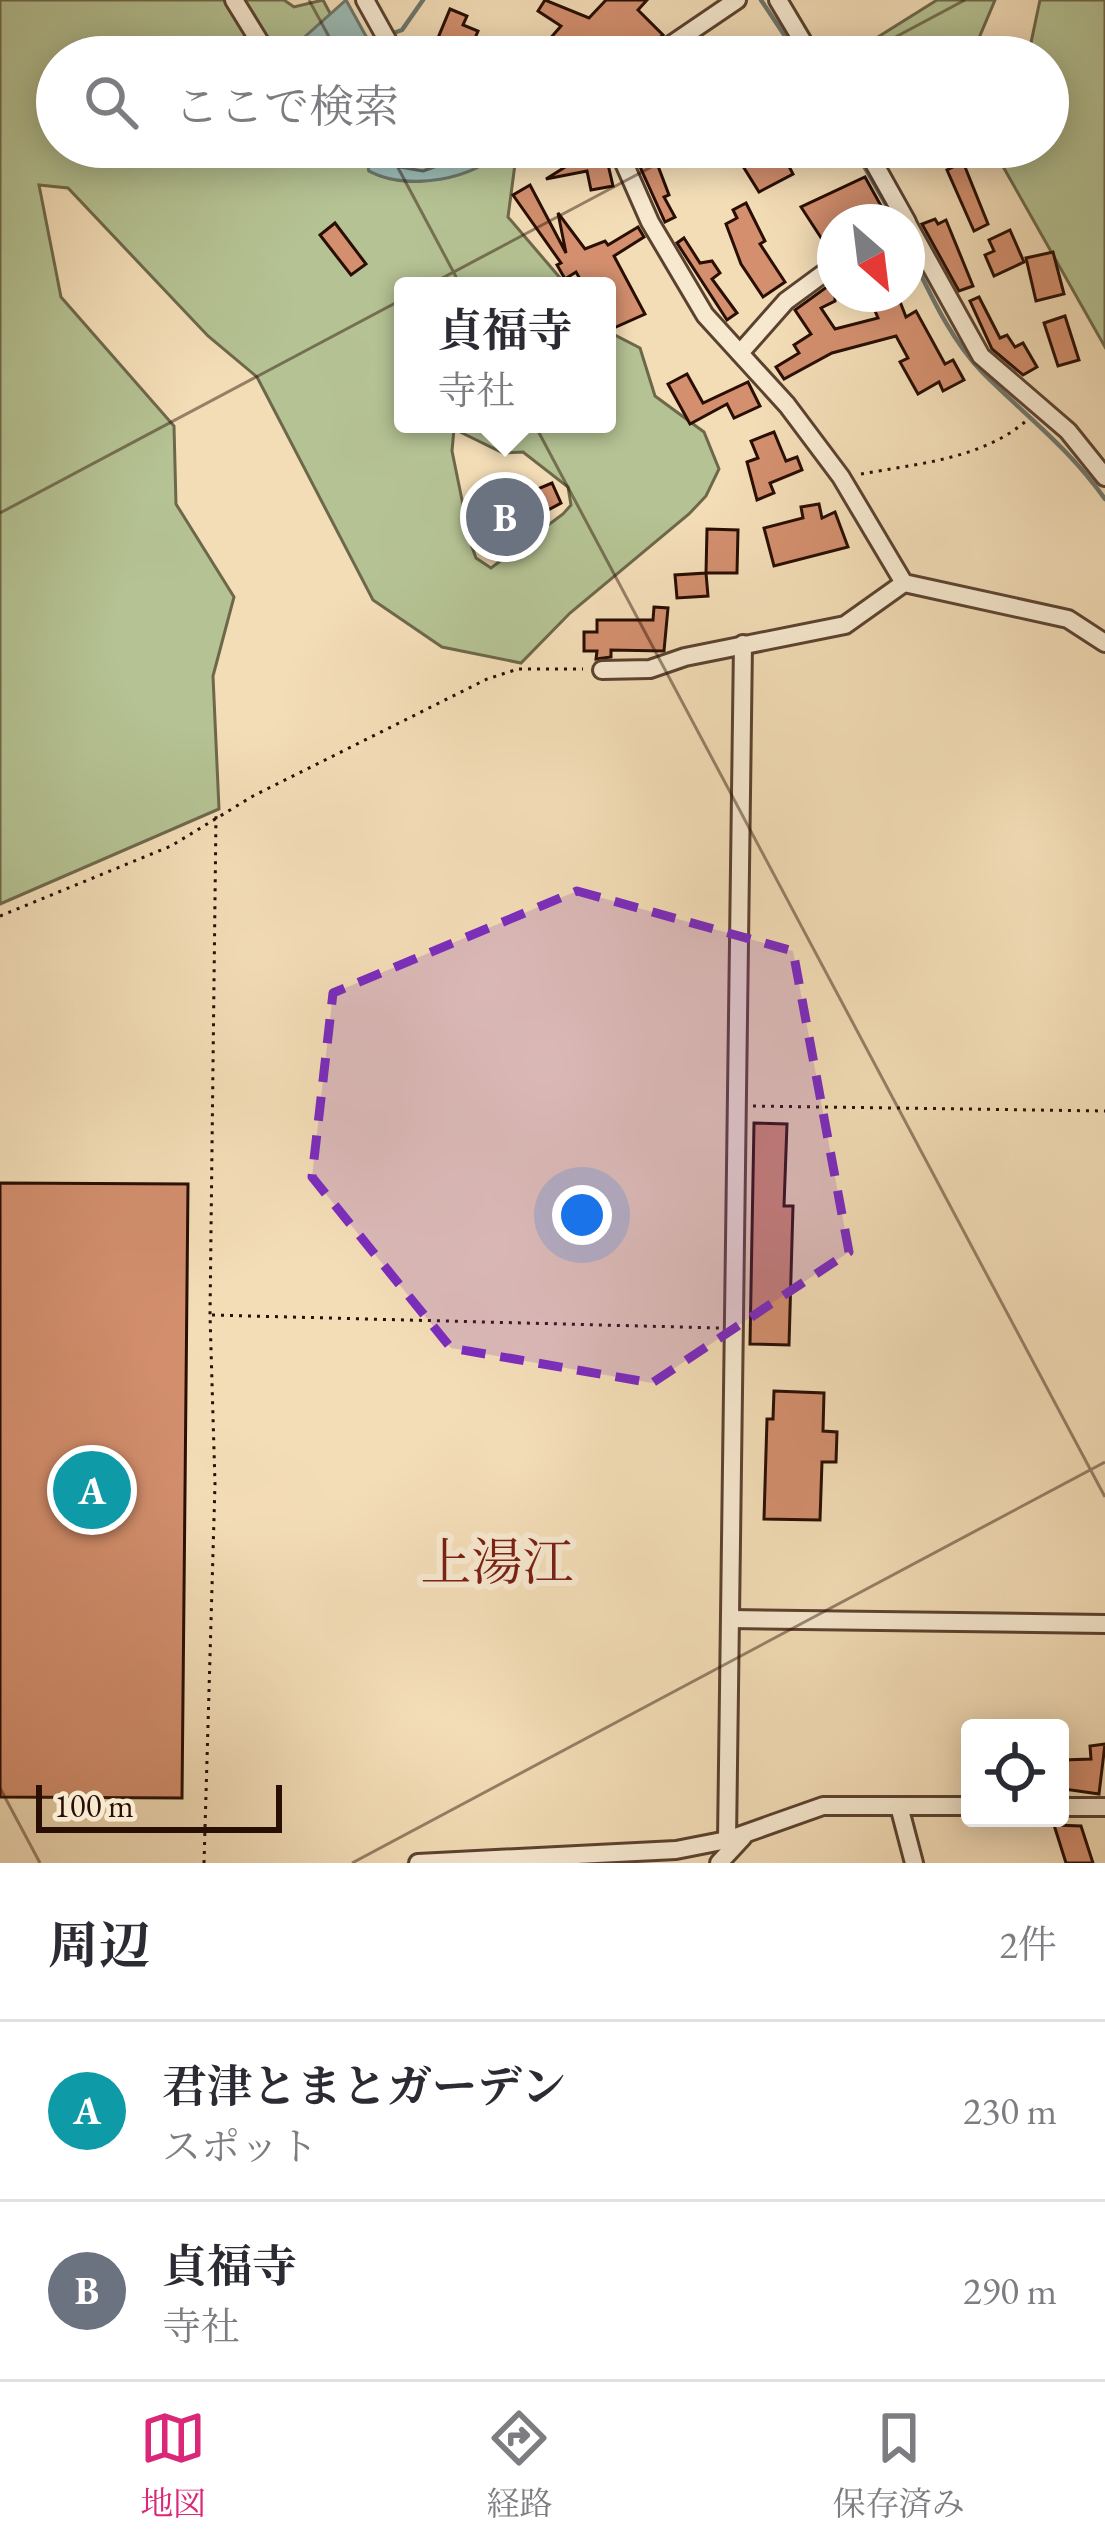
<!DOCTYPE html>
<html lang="ja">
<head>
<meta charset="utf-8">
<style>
  body { margin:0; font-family:"EB Garamond","Noto Serif JP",serif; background:#f7f7f7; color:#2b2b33 }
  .controls { position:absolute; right:36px; bottom:36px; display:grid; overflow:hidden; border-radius:12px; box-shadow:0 6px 30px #0003 }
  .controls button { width:108px; height:108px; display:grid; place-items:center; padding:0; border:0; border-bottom:3px solid #e1e1e2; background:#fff; color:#2b2b33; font:60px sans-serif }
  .compass { position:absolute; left:817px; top:204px; width:108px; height:108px; border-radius:50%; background:#fff; box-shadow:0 6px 30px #0003; rotate:152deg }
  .scale { position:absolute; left:36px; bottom:30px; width:246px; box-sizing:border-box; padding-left:12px; border:6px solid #280e03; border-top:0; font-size:33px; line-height:42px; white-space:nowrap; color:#280e03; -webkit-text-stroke:9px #f7e9d0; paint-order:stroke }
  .you { position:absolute; left:582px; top:1215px; width:42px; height:42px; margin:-30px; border:9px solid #fff; border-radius:50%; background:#1a73e8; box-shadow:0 0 0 18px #1a73e833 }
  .badge { display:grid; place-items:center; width:78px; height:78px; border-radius:50%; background:#db2777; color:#fff; font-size:39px; font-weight:700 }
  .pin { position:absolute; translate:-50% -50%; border:6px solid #fff; box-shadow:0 3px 12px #0006 }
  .popup { position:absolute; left:394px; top:277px; width:222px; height:156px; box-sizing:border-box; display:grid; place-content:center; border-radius:12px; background:#fff; filter:drop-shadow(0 3px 9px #0005); font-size:39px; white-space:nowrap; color:#7c7c81 }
  .popup b { font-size:45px; color:#2b2b33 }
  .popup::after { content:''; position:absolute; left:50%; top:100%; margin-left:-24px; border:24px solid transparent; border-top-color:#fff }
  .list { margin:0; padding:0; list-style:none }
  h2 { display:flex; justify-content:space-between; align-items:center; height:156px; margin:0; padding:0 48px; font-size:51px }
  h2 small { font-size:39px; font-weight:400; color:#7c7c81 }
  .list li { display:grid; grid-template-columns:78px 1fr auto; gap:36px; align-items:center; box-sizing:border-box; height:180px; padding:0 48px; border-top:3px solid #e1e1e2 }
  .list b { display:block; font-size:45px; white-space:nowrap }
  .list p { margin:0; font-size:39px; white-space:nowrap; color:#7c7c81 }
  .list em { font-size:39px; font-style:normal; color:#7c7c81 }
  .icon { flex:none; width:66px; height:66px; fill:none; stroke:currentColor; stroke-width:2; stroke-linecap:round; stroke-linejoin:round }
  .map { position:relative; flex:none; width:1105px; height:1863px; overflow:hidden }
  .search { position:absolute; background:#fff; box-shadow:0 6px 30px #0003; left:36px; right:36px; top:36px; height:132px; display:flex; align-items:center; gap:30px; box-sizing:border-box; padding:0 42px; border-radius:66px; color:#7c7c81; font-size:45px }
  .sheet { height:516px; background:#fff }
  nav { display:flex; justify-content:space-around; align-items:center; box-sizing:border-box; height:168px; border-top:3px solid #e1e1e2; background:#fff; font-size:33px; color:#7c7c81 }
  nav a { display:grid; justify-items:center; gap:6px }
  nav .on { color:#db2777 }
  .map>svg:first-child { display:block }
</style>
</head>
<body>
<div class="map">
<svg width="1105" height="1863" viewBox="0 0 1105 1863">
  <rect width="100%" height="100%" fill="#f3ddb7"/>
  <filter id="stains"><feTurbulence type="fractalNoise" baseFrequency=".00167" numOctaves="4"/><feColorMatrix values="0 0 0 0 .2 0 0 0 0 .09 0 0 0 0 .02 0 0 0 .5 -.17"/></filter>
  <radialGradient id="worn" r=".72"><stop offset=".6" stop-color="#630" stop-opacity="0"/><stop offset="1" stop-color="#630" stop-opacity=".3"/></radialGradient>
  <!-- green -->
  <g fill="#b5c293" stroke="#6e684b" stroke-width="3" fill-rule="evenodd">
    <path d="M0,0H284L294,7L323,0L331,15L294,49L298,57H57V147H364L369,171C420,198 468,167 517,149L508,217L567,286H403V424H607V331L640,348L655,396L704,432L719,469L706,496L689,514L570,613L521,663L442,647L373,600L257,377L208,336L68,188L39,185L61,297L174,426L176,504L234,597L213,676L219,809L0,904ZM454,429L503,453L523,452L568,487L571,505L563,514L491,568L476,558L471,544L452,451Z"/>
    <polygon points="937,0 995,0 976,45 942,57 846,57"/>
    <polygon points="1040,0 1105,0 1105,347 992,147 1048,147 1048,57 1028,57"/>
  </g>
  <!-- water -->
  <g fill="#9cbbb4" stroke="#6e766d" stroke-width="3">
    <polygon points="346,0 372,47 354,57 298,57 294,49 299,42"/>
    <path d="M364,147H504C477,181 406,191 369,171Z"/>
  </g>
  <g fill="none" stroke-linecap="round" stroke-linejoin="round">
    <!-- shore -->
    <polyline stroke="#62645c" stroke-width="3" points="377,147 382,164 423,171 489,147"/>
    <!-- stream -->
    <g stroke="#6e766d" stroke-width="4.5">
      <polyline points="761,0 799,57"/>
      <polyline points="371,41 402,30 423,0"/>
      <polyline points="853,147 896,222"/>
      <path d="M907,246C928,289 949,338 983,373C1027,417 1068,447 1105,499"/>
    </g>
  </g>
  <!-- building -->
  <g fill="#d38f6e" stroke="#280e03" stroke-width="3">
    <polygon points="545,0 589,18 606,0 647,0 638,10 663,35 636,57 615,57 604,44 587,57 534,57 561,26 538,11"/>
    <polygon points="450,9 467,16 463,25 478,31 467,57 433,50"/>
    <polygon points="597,147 604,147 613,186 591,190 587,171 546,179"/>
    <polygon points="631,147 694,147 658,166 669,195 664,197 675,217 665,222"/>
    <polygon points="731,147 772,147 760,152 764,162 782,153 793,174 759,192"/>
    <polygon points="963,162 988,224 974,231 947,170"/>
    <polygon points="865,177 890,222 835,222 831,253 801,207"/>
    <polygon points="530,185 566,253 558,213 585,249 605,241 608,245 638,227 644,237 614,256 645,314 607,331 607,286 584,286 576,272 565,279 557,265 561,263 513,195"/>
    <polygon points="746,203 765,241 760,244 785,282 763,297 741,264 726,224 737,218 733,210"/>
    <polygon points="935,219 938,224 946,220 973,286 959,291 922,224"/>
    <polygon points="335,223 366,264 351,275 320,235"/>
    <polygon points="1010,230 1024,262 994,276 985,255 994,251 989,240"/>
    <polygon points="684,238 700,263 712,261 720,273 712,279 737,313 727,320 677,243"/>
    <polygon points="1053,252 1064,294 1036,301 1026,258"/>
    <polygon points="835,281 835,301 821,308 835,329 878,318 868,294 897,294 906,317 916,311 945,364 953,360 964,380 943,391 939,382 918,394 900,362 908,358 896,336 832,353 784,379 776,367 799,353 794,345 811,334 795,310"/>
    <polygon points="979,297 1000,338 1007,335 1015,347 1023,343 1037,367 1023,375 992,349 970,301"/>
    <polygon points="1065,316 1079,360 1058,366 1044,323"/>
    <polygon points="687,374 703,403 748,382 760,406 734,418 727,404 690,424 668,384"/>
    <polygon points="774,432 786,461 797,457 802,470 770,483 774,493 757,500 747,462 758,458 751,441"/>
    <polygon points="552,483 561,503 493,540 480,513"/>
    <polygon points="819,504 822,518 835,512 848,547 774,566 764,528 803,518 801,507"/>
    <polygon points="707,529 738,530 737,573 706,573 708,596 677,598 675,575 706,573"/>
    <polygon points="654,607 668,608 664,651 611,650 611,657 596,659 597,651 584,651 584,632 597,632 597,620 653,620"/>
    <polygon points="754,1123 787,1124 784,1206 793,1206 789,1345 750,1344"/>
    <polygon points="0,1183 188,1184 182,1798 0,1797"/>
    <polygon points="774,1391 824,1393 823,1431 837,1432 836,1462 822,1462 820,1520 764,1519 767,1419 773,1419"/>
    <polygon points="1105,1744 1099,1794 1064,1789 1063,1760 1091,1759 1090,1746"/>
    <polygon points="1054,1825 1081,1826 1093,1863 1066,1863"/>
  </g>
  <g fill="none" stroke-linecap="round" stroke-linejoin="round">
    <!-- minor casing -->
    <g stroke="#5b4230" stroke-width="22">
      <g id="minor">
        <polyline points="234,0 269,57"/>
        <polyline points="365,0 390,45 418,57"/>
        <polyline points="778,0 812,57"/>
        <polyline points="375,57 390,45"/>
        <polyline points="653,57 737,0"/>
        <polyline points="617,147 650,222 705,315 787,405 841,477 904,583 1068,619 1105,643"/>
        <polyline points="865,147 907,222"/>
        <polyline points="907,223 981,356 1068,431 1105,477"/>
        <polyline points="740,353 786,301 835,265"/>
        <polyline points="602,670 650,669 685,657 845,625 904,583"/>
        <polyline points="731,1619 1105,1624"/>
        <polyline points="899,1806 914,1863"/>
        <polyline points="1060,1807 1105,1807"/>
        <polyline points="727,1840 743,644"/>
        <polyline points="418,1863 676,1850 727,1840 823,1806 970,1806"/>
        <polyline points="719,1863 743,1837"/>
      </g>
    </g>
    <!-- path -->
    <g stroke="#280e03" stroke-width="3" stroke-dasharray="3 6" stroke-linecap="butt">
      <path d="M861,474C916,464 982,459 1026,421"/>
      <polyline points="0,916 171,846 253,796 487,679 518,669 583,669"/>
      <polyline points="753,1106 1105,1111"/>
      <polyline points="212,1315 719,1328"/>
      <polyline points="204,1863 215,1484 210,1315 216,816"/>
    </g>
    <!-- minor -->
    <use href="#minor" stroke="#f7e9d0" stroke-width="16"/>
  </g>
  <!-- marked area -->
  <path fill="#7b2cbf" fill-opacity="0.2" stroke="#7b2cbf" stroke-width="9" stroke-dasharray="24 15" stroke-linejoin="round" d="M577,891L793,951L849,1252L652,1383L451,1348L312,1177L333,993Z"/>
  <!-- ticks -->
  <path fill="none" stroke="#280e03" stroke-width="3" stroke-opacity="0.45" d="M309,0L340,57M858,57L965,0M387,147L1105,1497M0,513L689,147M0,1788L40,1863M352,1863L1105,1462"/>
  <g text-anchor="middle" stroke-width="12" stroke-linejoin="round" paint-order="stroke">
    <!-- quarter labels -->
    <g font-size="51" fill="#7a1f14" stroke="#f7e9d0">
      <text x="497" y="1580">上湯江</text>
    </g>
  </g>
  <rect width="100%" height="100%" filter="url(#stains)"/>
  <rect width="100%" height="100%" fill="url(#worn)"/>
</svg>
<div class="controls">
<button><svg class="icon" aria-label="locate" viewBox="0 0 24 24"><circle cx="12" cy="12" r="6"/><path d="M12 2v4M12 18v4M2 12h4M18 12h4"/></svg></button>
</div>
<svg class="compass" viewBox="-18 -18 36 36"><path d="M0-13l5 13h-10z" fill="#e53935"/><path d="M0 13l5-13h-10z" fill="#7c7c81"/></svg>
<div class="scale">100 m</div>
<div class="you"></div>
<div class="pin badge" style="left:92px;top:1490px;background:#0f9aa8">A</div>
<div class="pin badge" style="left:505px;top:517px;background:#6b7280">B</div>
<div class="popup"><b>貞福寺</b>寺社</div>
<div class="search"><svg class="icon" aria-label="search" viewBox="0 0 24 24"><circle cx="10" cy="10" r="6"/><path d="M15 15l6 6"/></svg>ここで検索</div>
</div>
<section class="sheet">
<h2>周辺<small>2件</small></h2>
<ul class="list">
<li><span class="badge" style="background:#0f9aa8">A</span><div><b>君津とまとガーデン</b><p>スポット</p></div><em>230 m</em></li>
<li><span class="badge" style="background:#6b7280">B</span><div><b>貞福寺</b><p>寺社</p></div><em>290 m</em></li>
</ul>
</section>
<nav>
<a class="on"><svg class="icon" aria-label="map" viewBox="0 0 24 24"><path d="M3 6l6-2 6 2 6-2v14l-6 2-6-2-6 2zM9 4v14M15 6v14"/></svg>地図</a>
<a><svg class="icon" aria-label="directions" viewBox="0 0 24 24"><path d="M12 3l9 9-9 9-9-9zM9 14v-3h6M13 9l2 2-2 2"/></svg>経路</a>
<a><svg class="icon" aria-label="saved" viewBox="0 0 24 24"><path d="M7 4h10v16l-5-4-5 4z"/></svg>保存済み</a>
</nav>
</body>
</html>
